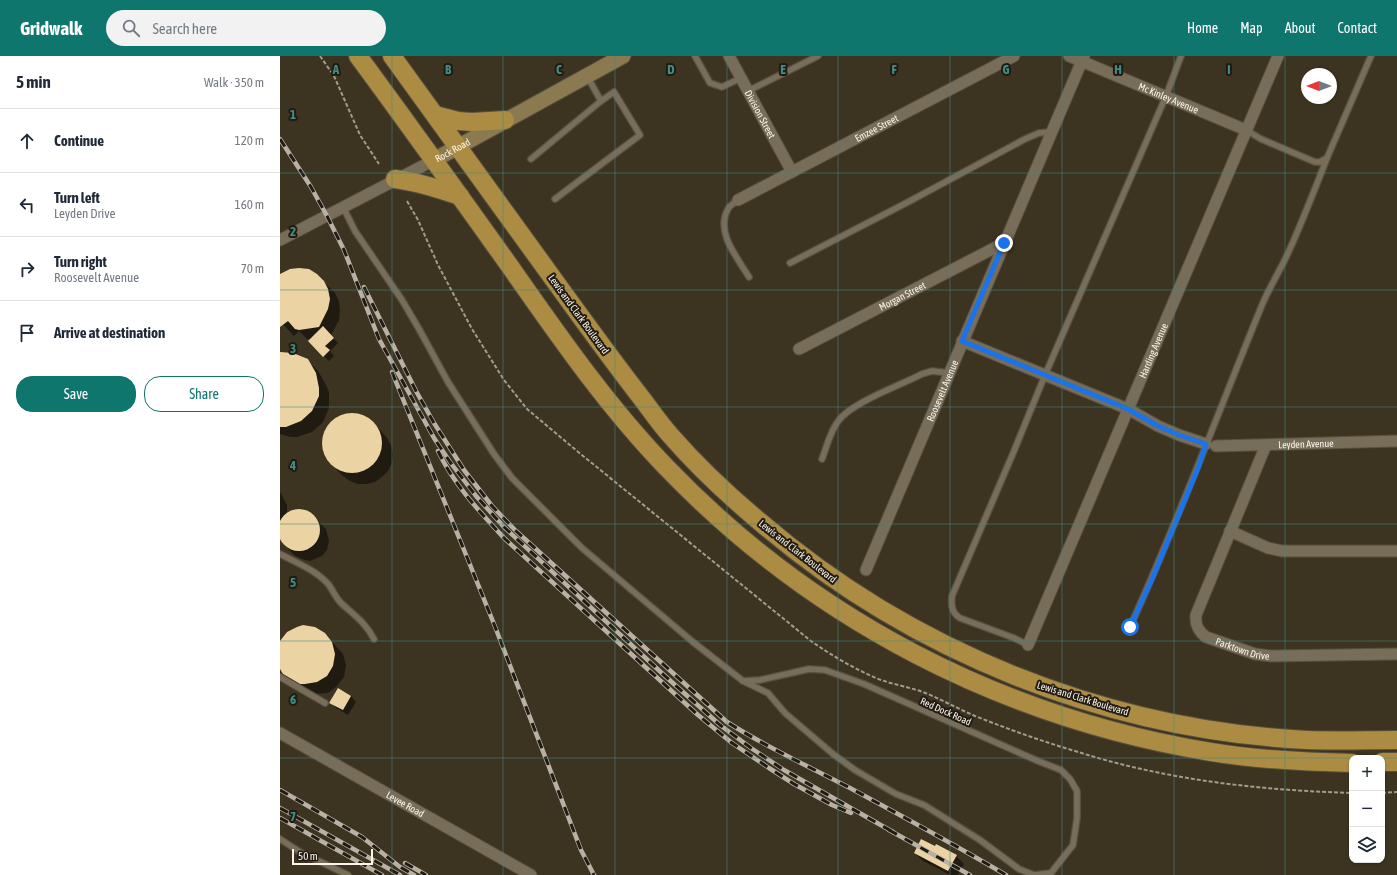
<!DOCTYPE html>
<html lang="en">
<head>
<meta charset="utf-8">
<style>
  body { margin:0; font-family:"Asap Condensed",sans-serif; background:#f2f2f3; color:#1f2937 }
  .controls { position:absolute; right:12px; bottom:12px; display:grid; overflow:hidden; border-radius:8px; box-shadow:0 1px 3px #0004 }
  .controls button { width:36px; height:36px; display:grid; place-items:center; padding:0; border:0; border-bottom:1px solid #e0e1e3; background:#fff; color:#1f2937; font:20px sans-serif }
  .compass { position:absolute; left:1021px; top:12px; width:36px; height:36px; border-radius:50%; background:#fff; box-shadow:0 1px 3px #0004; rotate:270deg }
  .scale { position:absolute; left:12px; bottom:10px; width:81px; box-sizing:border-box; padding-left:4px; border:2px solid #faf4e9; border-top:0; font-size:11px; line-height:14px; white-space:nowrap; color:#faf4e9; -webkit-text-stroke:3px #201c13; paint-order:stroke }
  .stop { position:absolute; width:12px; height:12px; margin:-9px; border:3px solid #1a73e8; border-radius:50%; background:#fff }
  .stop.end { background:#1a73e8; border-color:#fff; box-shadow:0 1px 4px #0008 }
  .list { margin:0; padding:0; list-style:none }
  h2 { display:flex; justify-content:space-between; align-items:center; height:52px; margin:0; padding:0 16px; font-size:17px }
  h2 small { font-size:13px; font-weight:400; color:#747a83 }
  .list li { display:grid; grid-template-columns:26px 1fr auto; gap:12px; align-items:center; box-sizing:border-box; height:64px; padding:0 16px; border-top:1px solid #e0e1e3 }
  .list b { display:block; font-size:15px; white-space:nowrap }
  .list p { margin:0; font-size:13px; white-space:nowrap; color:#747a83 }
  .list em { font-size:13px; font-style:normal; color:#747a83 }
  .actions { display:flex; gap:8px; padding:12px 16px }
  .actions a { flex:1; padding:9px 0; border:1px solid #0f766e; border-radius:16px; text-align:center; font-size:14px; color:#0f766e }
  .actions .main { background:#0f766e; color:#fff }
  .icon { flex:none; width:22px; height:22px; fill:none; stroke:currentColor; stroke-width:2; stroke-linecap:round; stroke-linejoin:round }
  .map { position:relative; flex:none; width:1117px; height:819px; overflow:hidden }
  header { display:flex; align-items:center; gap:24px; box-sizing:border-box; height:56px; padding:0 20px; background:#0f766e; color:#fff }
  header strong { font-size:19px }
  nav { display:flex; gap:22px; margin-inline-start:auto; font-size:14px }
  .search { width:280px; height:36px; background:#f2f2f3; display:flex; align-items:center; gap:10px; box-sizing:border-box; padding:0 14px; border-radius:22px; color:#747a83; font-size:15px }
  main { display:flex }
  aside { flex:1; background:#fff }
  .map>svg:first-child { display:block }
</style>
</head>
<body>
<header>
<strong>Gridwalk</strong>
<div class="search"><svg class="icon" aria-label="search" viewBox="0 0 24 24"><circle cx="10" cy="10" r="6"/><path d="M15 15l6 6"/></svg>Search here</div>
<nav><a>Home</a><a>Map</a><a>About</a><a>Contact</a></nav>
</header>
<main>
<aside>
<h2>5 min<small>Walk · 350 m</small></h2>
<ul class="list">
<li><svg class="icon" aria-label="ahead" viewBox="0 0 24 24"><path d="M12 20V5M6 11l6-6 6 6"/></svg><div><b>Continue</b></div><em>120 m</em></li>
<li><svg class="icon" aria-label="left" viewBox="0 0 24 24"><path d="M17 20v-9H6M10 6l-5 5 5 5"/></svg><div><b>Turn left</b><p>Leyden Drive</p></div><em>160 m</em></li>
<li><svg class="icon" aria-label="right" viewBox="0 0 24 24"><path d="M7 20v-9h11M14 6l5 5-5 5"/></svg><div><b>Turn right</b><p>Roosevelt Avenue</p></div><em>70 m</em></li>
<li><svg class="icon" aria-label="arrive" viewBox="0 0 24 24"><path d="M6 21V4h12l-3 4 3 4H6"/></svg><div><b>Arrive at destination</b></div></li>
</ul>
<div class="actions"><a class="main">Save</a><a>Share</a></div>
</aside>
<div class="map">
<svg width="1117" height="819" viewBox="0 0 1117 819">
  <rect width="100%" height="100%" fill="#3c3321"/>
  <!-- shadow -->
  <g fill="#0007">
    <polygon points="37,219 55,237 59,245 60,254 59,264 51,279 58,287 50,295 54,300 49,305 29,285 32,283 27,283 19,275 14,280 0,265 0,220"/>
    <polygon points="0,297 27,304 38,315 46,329 49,336 49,352 43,366 32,376 17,381 10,381 0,378"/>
    <polygon points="73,358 82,360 89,364 101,375 107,382 111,389 113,398 112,407 108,415 102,421 95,426 87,428 78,428 70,425 63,420 51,408 46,401 43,393 43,384 45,376 50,368 57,363 64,359"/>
    <polygon points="0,436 7,449 7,456 13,454 22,453 30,457 46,473 49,485 47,494 42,500 30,505 22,503 14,499 4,488 0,480"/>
    <polygon points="45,578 63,598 66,609 64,621 57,630 48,637 32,638 16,629 4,617 0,610 0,588"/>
    <polygon points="71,640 76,646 68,659 56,652 51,647"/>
    <polygon points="635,797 676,800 684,808 678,819 670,819 643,805"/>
  </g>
  <!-- building -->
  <g fill="#ebd3a3">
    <polygon points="19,212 29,213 37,218 44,225 48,233 50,243 48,253 39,271 19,274 15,273 8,265 0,271 0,218 10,213"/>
    <polygon points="43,270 54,282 45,290 50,294 43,301 28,285"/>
    <polygon points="0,296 13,297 28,303 36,317 39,332 39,340 32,355 21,365 6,371 0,371"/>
    <circle cx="72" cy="387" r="30"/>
    <circle cx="19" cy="474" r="21"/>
    <polygon points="23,569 35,571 45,577 52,586 55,598 53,610 47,620 37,626 25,628 20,628 3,618 0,613 0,585 7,576 17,571"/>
    <polygon points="58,632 71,640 63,654 49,647"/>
    <polygon points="641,783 655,790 656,788 677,799 668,815 634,797"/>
  </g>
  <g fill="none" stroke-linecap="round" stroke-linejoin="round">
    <!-- service casing -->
    <g stroke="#574f3f" stroke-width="8">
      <g id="service">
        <polyline points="415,0 430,27 442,31 461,22"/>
        <polyline points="468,35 538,0"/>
        <polyline points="966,74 981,83 1035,106 1040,106 1047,102 1091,0"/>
        <polyline points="251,103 321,45"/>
        <polyline points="275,143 360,79 334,36 321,45 307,20"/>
        <path d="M458,144C455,147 450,149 448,153C435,176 457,201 469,221"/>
        <polyline points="63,151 75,175 122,244 139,273 168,326 214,398 232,422 302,492 413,586 463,625 488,637 505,657 553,698 575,714 616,738 644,749 700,784 739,813 754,819 771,817 793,789 797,762 797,735 790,723 781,714 758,705 584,628 545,614 529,613 480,624 463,625"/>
        <polyline points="510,207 630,145 745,83 759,77 771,76"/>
        <path d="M542,403C547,390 550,375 559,364C573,346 621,329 642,318L652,315L669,317"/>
        <path d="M0,498C17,507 36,514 49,529C53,535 56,542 61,547C73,558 86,567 94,583"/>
        <path d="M850,571C898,465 938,357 982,249C990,230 1001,213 1009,195C1023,164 1035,133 1047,102"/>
        <path d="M748,589L734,582L680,562C672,557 671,550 672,540L734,395L765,319L886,40L901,0"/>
        <polyline points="0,621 45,647"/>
        <polyline points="0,783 20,796 68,819"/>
      </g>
    </g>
    <!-- minor casing -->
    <g stroke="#574f3f" stroke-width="13">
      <g id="minor">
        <path id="s1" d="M449,0L512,116"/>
        <path id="s2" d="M789,0L966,74"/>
        <path id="s3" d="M458,144L734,0"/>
        <polyline points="0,184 154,104"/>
        <polyline points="682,285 848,353 878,370 899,379 926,388"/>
        <path id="s4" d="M519,293L724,187"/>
        <path id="s5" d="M986,389L916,559C915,569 918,575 926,581L975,598L991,600L1117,598"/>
        <path id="s6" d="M936,390L1117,385"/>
        <polyline points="950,475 988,492 1002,495 1117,495"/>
        <path id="s7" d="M586,514L804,0"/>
        <path id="s8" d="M748,589L998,0"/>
        <path id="s9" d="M0,677L251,819"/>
      </g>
    </g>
    <!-- secondary casing -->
    <g stroke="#574f3f" stroke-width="17">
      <g id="secondary">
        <path id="s10" d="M154,104L343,0"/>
      </g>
    </g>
    <!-- trunk casing -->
    <g stroke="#574f3f" stroke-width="20">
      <g id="trunk">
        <path d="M78,0C129,69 179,139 229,209C278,279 327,350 387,412C533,564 723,662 931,696C978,704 1025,706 1072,707"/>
        <path d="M112,0C172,82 231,164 290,246C314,279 338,312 363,344C372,356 381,369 391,380C418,411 448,439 479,465C631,596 827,674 1027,684C1057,685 1087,684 1117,684"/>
        <polyline points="155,59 178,65 192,66 225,64"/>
        <path d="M115,123C138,126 159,133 180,140"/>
        <polyline points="1102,706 1117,706"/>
      </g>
    </g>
    <!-- path -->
    <g stroke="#a39b8d" stroke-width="2" stroke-dasharray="4 2" stroke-linecap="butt">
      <polyline points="40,0 54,20 80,79 99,108"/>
      <path d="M127,145L138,164L158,209L192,273L224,324L247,353L297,395L531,585C551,599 573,612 596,622C613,629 631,631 648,638C664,645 679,653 695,660C728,673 761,685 795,695C885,724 978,734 1072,737"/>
      <polyline points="1102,737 1117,736"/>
    </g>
    <!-- service -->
    <use href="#service" stroke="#776d58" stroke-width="5.5"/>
    <!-- minor -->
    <use href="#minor" stroke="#776d58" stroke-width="11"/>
    <!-- secondary -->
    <use href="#secondary" stroke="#8b7950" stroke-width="15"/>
    <!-- trunk -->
    <use href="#trunk" stroke="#ac8c42" stroke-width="18"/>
    <!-- rail casing -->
    <g stroke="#b8b1a4" stroke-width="4.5">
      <g id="rail">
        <polyline points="0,83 31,131 47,160 64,194 99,283 154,382 170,406 196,440 224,471 385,620 440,669 471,692 504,714 613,776"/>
        <path d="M84,231L136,335L154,367L184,414L212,450L236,475L447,666C486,691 528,710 570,732C622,760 675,789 726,819"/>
        <polyline points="112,316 214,568 301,794 314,819"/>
        <path d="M158,395C174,429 200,456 225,483L418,659L452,687L489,712L514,728L552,749L571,757"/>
        <polyline points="0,734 82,781 120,811 134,819"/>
        <polyline points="0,752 120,819"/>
        <polyline points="0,762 102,819"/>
        <polyline points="609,774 690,819"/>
        <polyline points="125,807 146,819"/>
      </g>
    </g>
    <!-- rail -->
    <use href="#rail" stroke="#201c13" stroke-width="3" stroke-dasharray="9" stroke-linecap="butt"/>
  </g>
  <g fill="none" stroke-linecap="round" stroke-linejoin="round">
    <!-- route -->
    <polyline stroke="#1a73e8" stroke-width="5" points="724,187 682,285 848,353 878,370 899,379 926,388 918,412 873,521 850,571"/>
  </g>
  <!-- grid -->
  <path fill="none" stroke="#3e8f87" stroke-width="1" stroke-opacity="0.55" d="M112,0V819M223,0V819M335,0V819M447,0V819M558,0V819M670,0V819M782,0V819M894,0V819M1005,0V819M0,117H1117M0,234H1117M0,351H1117M0,468H1117M0,585H1117M0,702H1072M1072,702H1102M1102,702H1117"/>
  <g text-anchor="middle" stroke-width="4" stroke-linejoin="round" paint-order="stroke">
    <!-- street labels -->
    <g font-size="10" fill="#faf4e9" stroke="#201c13">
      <text dy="4" stroke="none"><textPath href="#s2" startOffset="108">Mc Kinley Avenue</textPath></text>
      <text dy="4" stroke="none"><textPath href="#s1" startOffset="66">Division Street</textPath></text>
      <text dy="4" stroke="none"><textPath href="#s3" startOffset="156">Emzee Street</textPath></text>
      <text dy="4" stroke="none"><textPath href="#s10" startOffset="21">Rock Road</textPath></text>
      <text dy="4" stroke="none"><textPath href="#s4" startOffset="116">Morgan Street</textPath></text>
      <text transform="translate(299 258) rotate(54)" y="4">Lewis and Clark Boulevard</text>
      <text dy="4" stroke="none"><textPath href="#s8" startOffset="320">Harding Avenue</textPath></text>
      <text dy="4" stroke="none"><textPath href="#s7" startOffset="195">Roosevelt Avenue</textPath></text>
      <text dy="4" stroke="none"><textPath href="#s6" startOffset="90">Leyden Avenue</textPath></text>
      <text transform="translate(518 495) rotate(38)" y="4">Lewis and Clark Boulevard</text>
      <text dy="4" stroke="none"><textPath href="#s5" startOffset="248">Parktown Drive</textPath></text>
      <text transform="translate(803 642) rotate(17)" y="4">Lewis and Clark Boulevard</text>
      <text transform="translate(666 655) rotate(24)" y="4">Red Dock Road</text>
      <text dy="4" stroke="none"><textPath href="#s9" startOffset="144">Levee Road</textPath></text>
    </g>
  </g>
  <g font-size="13" text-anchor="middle" font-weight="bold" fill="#3e8f87" stroke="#201c13" stroke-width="4" stroke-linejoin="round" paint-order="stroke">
    <text x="56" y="18">A</text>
    <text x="168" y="18">B</text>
    <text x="279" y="18">C</text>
    <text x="391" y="18">D</text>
    <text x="503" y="18">E</text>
    <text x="614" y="18">F</text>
    <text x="726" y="18">G</text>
    <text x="838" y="18">H</text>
    <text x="949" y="18">I</text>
    <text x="13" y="63">1</text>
    <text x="13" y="180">2</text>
    <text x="13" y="297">3</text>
    <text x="13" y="414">4</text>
    <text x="13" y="531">5</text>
    <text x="13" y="648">6</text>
    <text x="13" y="765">7</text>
  </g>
</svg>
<div class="controls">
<button>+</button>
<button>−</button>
<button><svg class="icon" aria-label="layers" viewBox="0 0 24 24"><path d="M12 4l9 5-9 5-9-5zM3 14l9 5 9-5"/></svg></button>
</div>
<svg class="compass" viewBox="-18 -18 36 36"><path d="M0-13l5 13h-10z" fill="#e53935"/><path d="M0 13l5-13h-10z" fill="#747a83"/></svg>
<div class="scale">50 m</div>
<div class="stop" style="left:850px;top:571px"></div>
<div class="stop end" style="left:724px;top:187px"></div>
</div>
</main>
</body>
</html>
